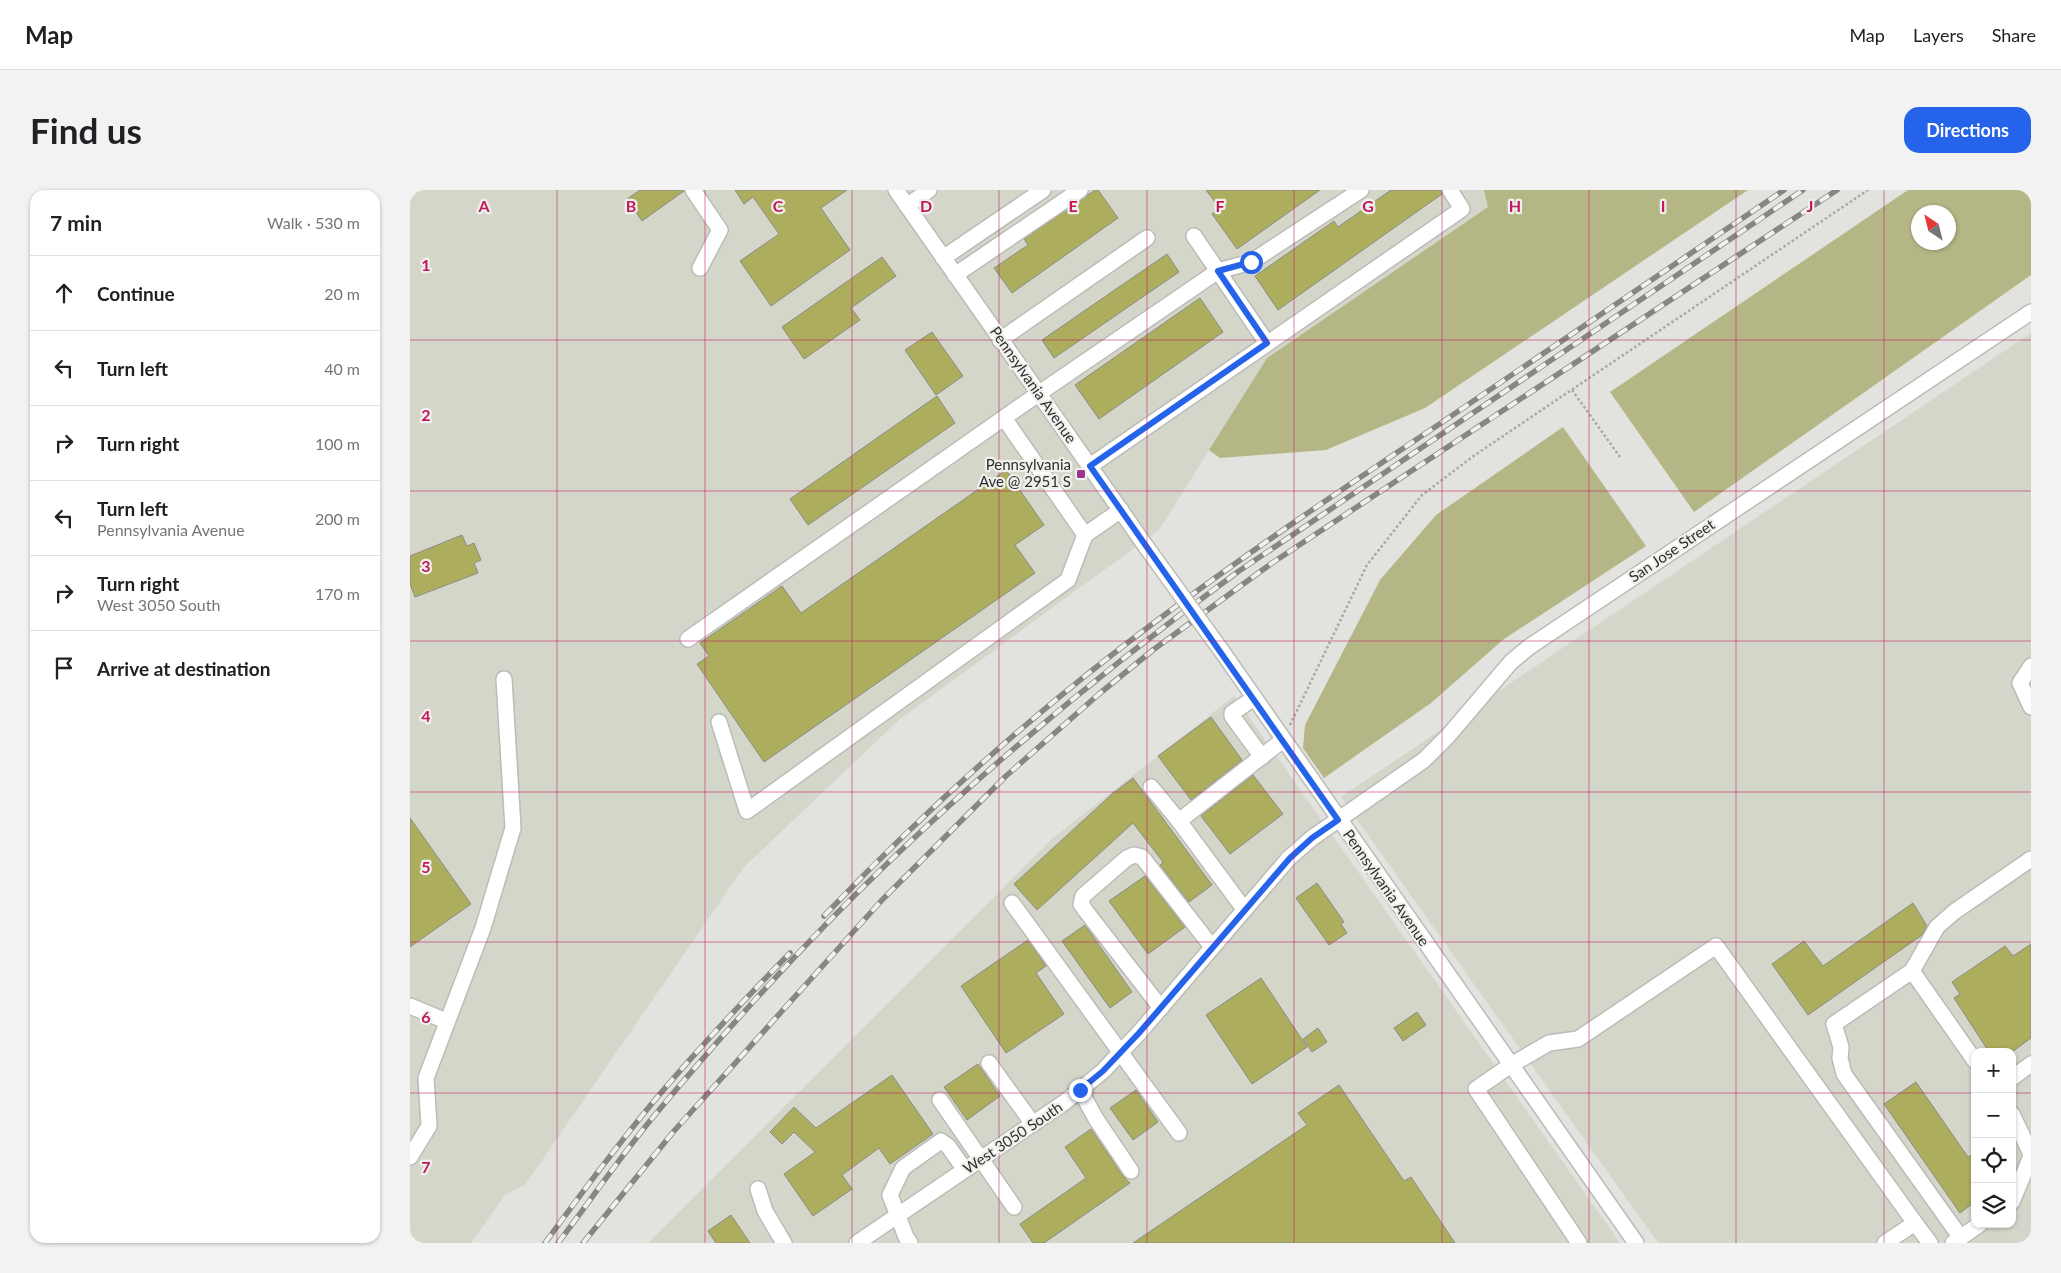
<!DOCTYPE html>
<html lang="en">
<head>
<meta charset="utf-8">
<style>
  body { margin:0; font-family:Lato,sans-serif; background:#f2f2f2; color:#202124 }
  .controls { position:absolute; right:15px; bottom:15px; display:grid; overflow:hidden; border-radius:10px; box-shadow:0 1px 4px #0004 }
  .controls button { width:45px; height:45px; display:grid; place-items:center; padding:0; border:0; border-bottom:1px solid #e0e0e0; background:#fff; color:#202124; font:25px sans-serif }
  .compass { position:absolute; left:1501px; top:15px; width:45px; height:45px; border-radius:50%; background:#fff; box-shadow:0 1px 4px #0004; rotate:325deg }
  .stop { position:absolute; width:15px; height:15px; margin:-11px; border:4px solid #2563eb; border-radius:50%; background:#fff }
  .stop.end { background:#2563eb; border-color:#fff; box-shadow:0 1px 5px #0008 }
  .list { margin:0; padding:0; list-style:none }
  h2 { display:flex; justify-content:space-between; align-items:center; height:65px; margin:0; padding:0 20px; font-size:21px }
  h2 small { font-size:16px; font-weight:400; color:#757577 }
  .list li { display:grid; grid-template-columns:32px 1fr auto; gap:15px; align-items:center; box-sizing:border-box; height:75px; padding:0 20px; border-top:1px solid #e0e0e0 }
  .list b { display:block; font-size:19px; white-space:nowrap }
  .list p { margin:0; font-size:16px; white-space:nowrap; color:#757577 }
  .list em { font-size:16px; font-style:normal; color:#757577 }
  .icon { flex:none; width:28px; height:28px; fill:none; stroke:currentColor; stroke-width:2; stroke-linecap:round; stroke-linejoin:round }
  .map { position:relative; flex:none; width:1621px; height:1053px; overflow:hidden; border-radius:15px }
  header { display:flex; align-items:center; gap:30px; box-sizing:border-box; height:70px; padding:0 25px; background:#fff; border-bottom:1px solid #e0e0e0 }
  header strong { font-size:24px }
  nav { display:flex; gap:28px; margin-inline-start:auto; font-size:18px }
  .intro { display:flex; align-items:center; justify-content:space-between; box-sizing:border-box; height:120px; padding:0 30px }
  h1 { margin:0; font-size:35px }
  .button { padding:12px 22px; border-radius:15px; background:#2563eb; color:#fff; font-size:18px; font-weight:700 }
  main { display:flex; gap:30px; padding:0 30px }
  aside { flex:1; background:#fff; border-radius:15px; box-shadow:0 1px 4px #0004 }
  .map>svg:first-child { display:block }
</style>
</head>
<body>
<header>
<strong>Map</strong>
<nav><a>Map</a><a>Layers</a><a>Share</a></nav>
</header>
<div class="intro"><h1>Find us</h1><a class="button">Directions</a></div>
<main>
<aside>
<h2>7 min<small>Walk · 530 m</small></h2>
<ul class="list">
<li><svg class="icon" aria-label="ahead" viewBox="0 0 24 24"><path d="M12 20V5M6 11l6-6 6 6"/></svg><div><b>Continue</b></div><em>20 m</em></li>
<li><svg class="icon" aria-label="left" viewBox="0 0 24 24"><path d="M17 20v-9H6M10 6l-5 5 5 5"/></svg><div><b>Turn left</b></div><em>40 m</em></li>
<li><svg class="icon" aria-label="right" viewBox="0 0 24 24"><path d="M7 20v-9h11M14 6l5 5-5 5"/></svg><div><b>Turn right</b></div><em>100 m</em></li>
<li><svg class="icon" aria-label="left" viewBox="0 0 24 24"><path d="M17 20v-9H6M10 6l-5 5 5 5"/></svg><div><b>Turn left</b><p>Pennsylvania Avenue</p></div><em>200 m</em></li>
<li><svg class="icon" aria-label="right" viewBox="0 0 24 24"><path d="M7 20v-9h11M14 6l5 5-5 5"/></svg><div><b>Turn right</b><p>West 3050 South</p></div><em>170 m</em></li>
<li><svg class="icon" aria-label="arrive" viewBox="0 0 24 24"><path d="M6 21V4h12l-3 4 3 4H6"/></svg><div><b>Arrive at destination</b></div></li>
</ul>
</aside>
<div class="map">
<svg width="1621" height="1053" viewBox="0 0 1621 1053">
  <rect width="100%" height="100%" fill="#e2e3de"/>
  <!-- built -->
  <g fill="#d5d6ca" fill-rule="evenodd">
    <polygon points="0,0 1074,0 1079,17 857,168 749,340 490,529 334,677 115,995 95,1005 61,1053 0,1053"/>
    <path d="M1621,143V1053H1248L931,607ZM1565,862H1602V1034H1565Z"/>
    <polygon points="824,506 1210,1053 238,1053 643,648"/>
  </g>
  <!-- green -->
  <g fill="#b4b685" fill-rule="evenodd">
    <polygon points="1074,0 1338,0 1015,218 916,260 810,268 799,260 857,168 1078,17"/>
    <path d="M1498,0H1621V85L1284,322L1200,202ZM1538,22V52H1508V22Z"/>
    <polygon points="1153,237 1236,356 1094,449 1021,513 914,588 893,558 895,535 970,390 1026,325"/>
  </g>
  <!-- building -->
  <g fill="#acad5d" stroke="#8b8c88">
    <polygon points="230,0 274,0 274,1 232,31 217,9"/>
    <polygon points="325,0 437,0 411,18 440,60 361,116 330,71 369,44 343,7 334,14"/>
    <polygon points="685,0 688,0 708,28 602,103 584,78 618,55 614,49"/>
    <polygon points="796,0 910,0 827,59 802,24 810,19"/>
    <polygon points="981,0 1031,0 1032,4 868,120 845,86 924,31 928,37"/>
    <polygon points="757,64 769,82 644,168 632,150"/>
    <polygon points="472,67 486,86 441,118 450,130 394,169 372,137"/>
    <polygon points="790,108 813,142 689,229 665,195"/>
    <polygon points="522,142 553,186 526,205 495,160"/>
    <polygon points="527,206 545,233 398,335 380,309"/>
    <polygon points="596,280 634,335 605,355 625,383 354,572 287,474 299,466 290,453 372,396 391,423"/>
    <polygon points="52,345 57,356 64,353 71,370 64,373 68,383 5,407 0,394 0,366"/>
    <polygon points="801,527 832,570 781,610 748,566"/>
    <polygon points="843,585 873,624 820,664 791,626"/>
    <polygon points="723,588 802,695 779,712 750,675 753,672 723,633 627,720 604,694 702,604"/>
    <polygon points="0,628 61,714 0,757"/>
    <polygon points="735,686 775,737 738,764 699,711"/>
    <polygon points="907,693 934,732 931,734 937,743 919,755 886,708"/>
    <polygon points="1503,713 1517,736 1512,745 1398,825 1362,774 1394,751 1413,776"/>
    <polygon points="675,735 722,802 700,818 652,751"/>
    <polygon points="618,750 636,776 626,783 654,824 596,863 551,796"/>
    <polygon points="1621,754 1621,848 1602,862 1579,862 1544,808 1550,804 1542,792 1595,756 1603,766"/>
    <polygon points="851,788 897,857 842,894 796,825"/>
    <polygon points="1007,822 1016,835 993,851 984,838"/>
    <polygon points="908,838 917,852 902,862 893,849"/>
    <polygon points="568,874 590,906 557,930 534,897"/>
    <polygon points="482,885 523,944 480,974 469,958 432,985 442,999 403,1026 374,984 405,962 384,942 372,954 360,942 384,917 406,938"/>
    <polygon points="1506,892 1558,967 1565,963 1565,1012 1550,1023 1474,914"/>
    <polygon points="929,895 994,991 1001,987 1045,1053 723,1053 897,935 888,923"/>
    <polygon points="726,900 748,932 723,950 700,918"/>
    <polygon points="681,939 713,986 720,993 634,1053 623,1053 610,1034 676,988 655,957"/>
    <polygon points="321,1025 340,1053 306,1053 298,1041"/>
  </g>
  <g fill="none" stroke-linecap="round" stroke-linejoin="round">
    <!-- minor casing -->
    <g stroke="#bbbcb8" stroke-width="18">
      <g id="minor">
        <polyline points="283,0 310,40 290,78"/>
        <polyline points="486,0 737,358"/>
        <polyline points="497,16 519,0"/>
        <polyline points="784,46 857,153"/>
        <polyline points="533,68 633,0"/>
        <polyline points="545,85 670,0"/>
        <polyline points="590,150 737,48"/>
        <polyline points="594,228 675,345 711,320"/>
        <polyline points="680,276 1052,19 1040,0"/>
        <polyline points="278,449 628,204 808,81 841,72 951,0"/>
        <polyline points="811,460 1226,1053"/>
        <polyline points="1621,476 1610,493 1621,517"/>
        <polyline points="844,508 822,523 822,526 852,567"/>
        <polyline points="309,532 337,621 658,390 675,345"/>
        <polyline points="741,597 769,631"/>
        <polyline points="602,713 769,943"/>
        <polyline points="834,719 769,631 873,550"/>
        <polyline points="1502,781 1527,737 1544,722 1621,669"/>
        <polyline points="0,816 36,831"/>
        <polyline points="751,818 675,720 671,714 673,706 717,668 724,665 732,667 802,757"/>
        <polyline points="579,873 623,934"/>
        <polyline points="1602,888 1621,874"/>
        <polyline points="670,900 686,929 721,981"/>
        <polyline points="530,910 604,1017"/>
        <polyline points="1602,924 1621,964"/>
        <polyline points="0,967 19,936 16,888 73,738 103,638 94,489"/>
        <polyline points="348,999 355,1021 374,1053"/>
        <polyline points="1602,1012 1621,966"/>
        <polyline points="1505,1033 1520,1053"/>
        <polyline points="1551,1048 1434,884 1430,868 1431,857 1424,834 1502,781 1565,871"/>
        <polyline points="447,1053 655,912 693,881 729,843 879,668 902,648 1014,570 1038,546 1101,472 1119,457 1621,122"/>
        <polyline points="500,1053 496,1047 480,1005 493,978 531,951 538,956 555,980"/>
        <polyline points="1169,1053 1066,899 1101,875 1139,853 1168,849 1306,756 1505,1033 1475,1053"/>
        <polyline points="1543,1053 1570,1034"/>
      </g>
    </g>
    <!-- path -->
    <g stroke="#a7a8a4" stroke-width="2.5" stroke-dasharray="2.5 2.5" stroke-linecap="butt">
      <polyline points="1162,200 1210,267"/>
      <polyline points="880,535 957,375 1012,305 1065,265 1458,0"/>
    </g>
    <!-- minor -->
    <use href="#minor" stroke="#fff" stroke-width="15"/>
    <!-- rail casing -->
    <g stroke="#868784" stroke-width="5.5">
      <g id="rail">
        <path d="M414,726C517,618 629,518 749,429C840,361 934,298 1028,235C1143,157 1259,78 1374,0"/>
        <path d="M135,1053C170,1005 206,957 244,911C287,860 333,811 380,763"/>
        <path d="M148,1053C180,1011 210,967 244,926C319,836 399,748 484,667C592,564 708,469 829,381L1393,0"/>
        <polyline points="173,1053 264,941 472,710 596,586 689,504 743,460 862,373 1427,0"/>
      </g>
    </g>
    <!-- rail -->
    <use href="#rail" stroke="#f0f0ec" stroke-width="4" stroke-dasharray="11" stroke-linecap="butt"/>
    <!-- minor-bridge casing -->
    <g stroke="#bbbcb8" stroke-width="18" stroke-linecap="butt">
      <polyline id="minor-bridge" points="737,358 811,460"/>
    </g>
    <!-- minor-bridge -->
    <use href="#minor-bridge" stroke="#fff" stroke-width="15"/>
  </g>
  <g fill="none" stroke-linecap="round" stroke-linejoin="round">
    <!-- route -->
    <polyline stroke="#2563eb" stroke-width="6" points="670,900 693,881 729,843 880,668 902,648 928,630 680,276 857,153 808,81 841,72"/>
  </g>
  <!-- grid -->
  <path fill="none" stroke="#c2185b" stroke-width="1" stroke-opacity="0.55" d="M147,0V1053M295,0V1053M442,0V1053M589,0V1053M737,0V1053M884,0V1053M1032,0V1053M1179,0V1053M1326,0V1053M1474,0V1053M0,150H1621M0,301H1621M0,451H1621M0,602H1621M0,752H1621M0,903H1565M1602,903H1621"/>
  <!-- markers -->
  <rect fill="#9c3293" stroke="#f0f0ec" stroke-width="2" x="666" y="279" width="10" height="10" rx="2.5"/>
  <g text-anchor="middle" stroke-width="4.5" stroke-linejoin="round" paint-order="stroke">
    <!-- street labels -->
    <g font-size="15" fill="#2d2d2c" stroke="#f0f0ec">
      <text transform="translate(623 195) rotate(55)" y="5">Pennsylvania Avenue</text>
      <text transform="translate(1262 361) rotate(-34)" y="5">San Jose Street</text>
      <text transform="translate(976 698) rotate(55)" y="5">Pennsylvania Avenue</text>
      <text transform="translate(603 948) rotate(-34)" y="5">West 3050 South</text>
    </g>
    <!-- poi labels -->
    <g font-size="15" fill="#2d2d2c" stroke="#f0f0ec" text-anchor="end">
      <text x="661" y="280">Pennsylvania<tspan x="661" dy="17">Ave @ 2951 S</tspan></text>
    </g>
  </g>
  <g font-size="16" text-anchor="middle" font-weight="bold" fill="#c2185b" stroke="#f0f0ec" stroke-width="4.5" stroke-linejoin="round" paint-order="stroke">
    <text x="74" y="22">A</text>
    <text x="221" y="22">B</text>
    <text x="368" y="22">C</text>
    <text x="516" y="22">D</text>
    <text x="663" y="22">E</text>
    <text x="810" y="22">F</text>
    <text x="958" y="22">G</text>
    <text x="1105" y="22">H</text>
    <text x="1253" y="22">I</text>
    <text x="1400" y="22">J</text>
    <text x="16" y="81">1</text>
    <text x="16" y="231">2</text>
    <text x="16" y="382">3</text>
    <text x="16" y="532">4</text>
    <text x="16" y="683">5</text>
    <text x="16" y="833">6</text>
    <text x="16" y="983">7</text>
  </g>
</svg>
<div class="controls">
<button>+</button>
<button>−</button>
<button><svg class="icon" aria-label="locate" viewBox="0 0 24 24"><circle cx="12" cy="12" r="6"/><path d="M12 2v4M12 18v4M2 12h4M18 12h4"/></svg></button>
<button><svg class="icon" aria-label="layers" viewBox="0 0 24 24"><path d="M12 4l9 5-9 5-9-5zM3 14l9 5 9-5"/></svg></button>
</div>
<svg class="compass" viewBox="-18 -18 36 36"><path d="M0-13l5 13h-10z" fill="#e53935"/><path d="M0 13l5-13h-10z" fill="#757577"/></svg>
<div class="stop" style="left:841px;top:72px"></div>
<div class="stop end" style="left:670px;top:900px"></div>
</div>
</main>
</body>
</html>
